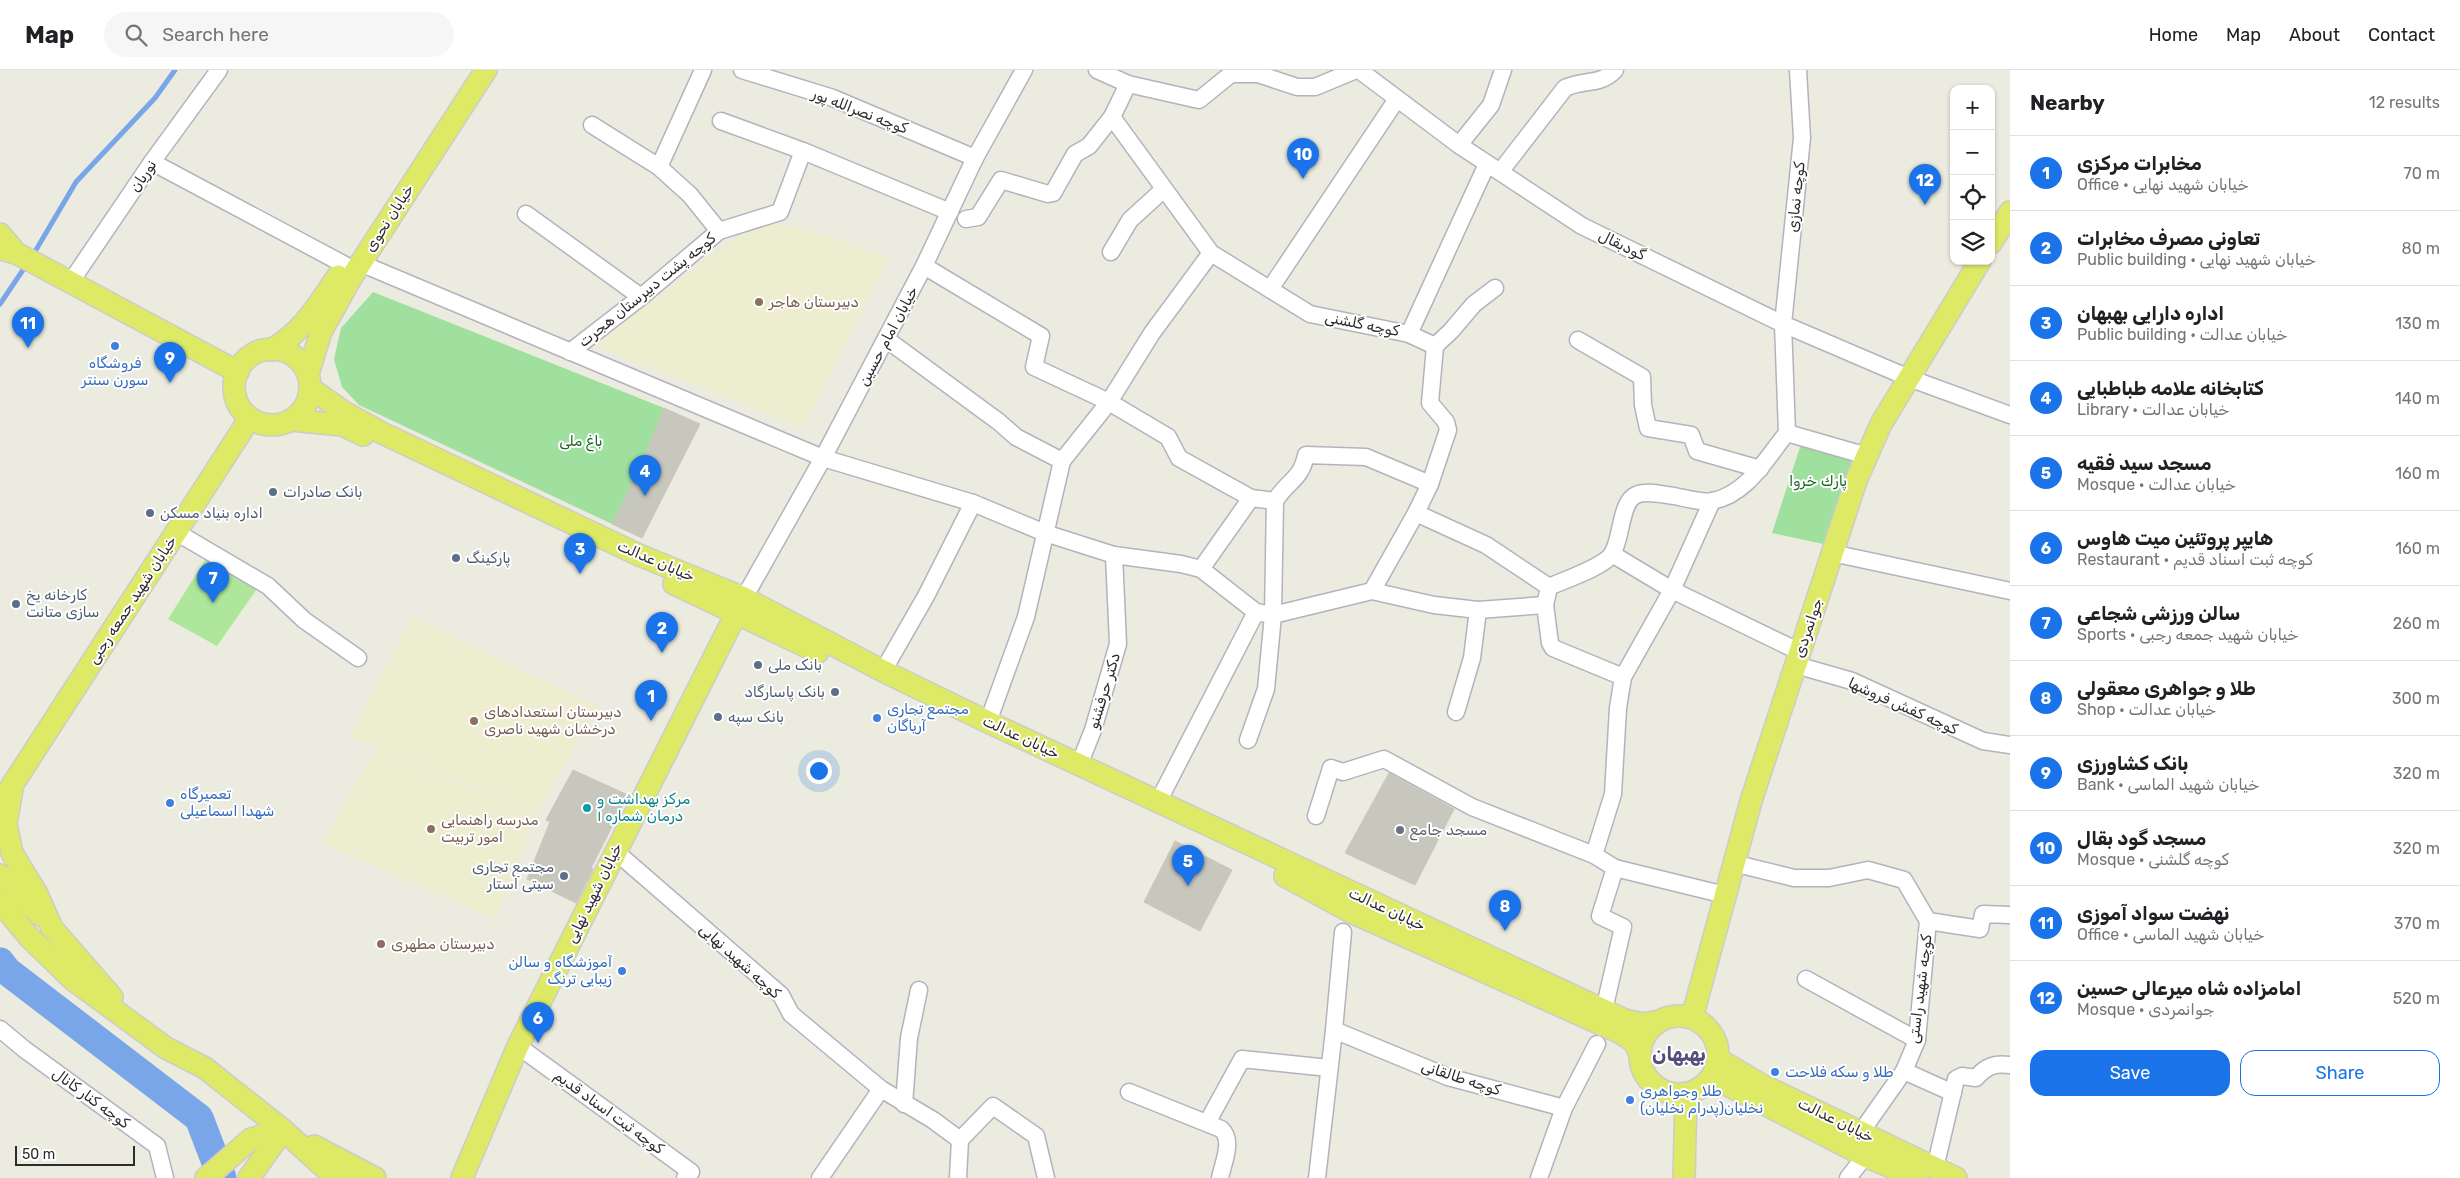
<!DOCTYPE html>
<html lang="en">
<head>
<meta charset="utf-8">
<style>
  body { margin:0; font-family:Rubik,"Noto Naskh Arabic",sans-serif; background:#f6f6f6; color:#202124 }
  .controls { position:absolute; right:15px; top:15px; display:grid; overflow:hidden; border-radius:10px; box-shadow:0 1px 4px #0004 }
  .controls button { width:45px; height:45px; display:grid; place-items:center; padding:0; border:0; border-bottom:1px solid #e0e0e0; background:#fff; color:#202124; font:25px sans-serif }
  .scale { position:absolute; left:15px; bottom:12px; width:120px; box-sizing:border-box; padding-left:5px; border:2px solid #2c2c2c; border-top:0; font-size:14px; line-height:18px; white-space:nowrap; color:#2c2c2c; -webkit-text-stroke:4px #fff; paint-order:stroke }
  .you { position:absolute; left:818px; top:700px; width:18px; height:18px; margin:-12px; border:4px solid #fff; border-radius:50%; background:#1a73e8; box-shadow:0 0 0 8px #1a73e833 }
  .badge { display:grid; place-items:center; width:32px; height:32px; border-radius:50%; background:#1a73e8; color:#fff; font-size:16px; font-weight:700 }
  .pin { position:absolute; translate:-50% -41px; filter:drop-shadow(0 1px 2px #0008) }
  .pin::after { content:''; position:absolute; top:26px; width:18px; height:15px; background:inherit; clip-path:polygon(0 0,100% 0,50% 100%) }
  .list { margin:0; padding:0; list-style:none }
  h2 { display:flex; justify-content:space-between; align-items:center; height:65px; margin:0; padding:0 20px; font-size:21px }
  h2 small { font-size:16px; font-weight:400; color:#757577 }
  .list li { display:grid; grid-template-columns:32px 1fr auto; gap:15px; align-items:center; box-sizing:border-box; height:75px; padding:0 20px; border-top:1px solid #e0e0e0 }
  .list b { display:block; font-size:19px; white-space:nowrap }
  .list p { margin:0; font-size:16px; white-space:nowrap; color:#757577 }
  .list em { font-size:16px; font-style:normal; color:#757577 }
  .actions { display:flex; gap:10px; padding:15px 20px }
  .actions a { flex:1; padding:11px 0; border:1px solid #1a73e8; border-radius:15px; text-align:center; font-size:18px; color:#1a73e8 }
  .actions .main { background:#1a73e8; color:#fff }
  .icon { flex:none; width:28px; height:28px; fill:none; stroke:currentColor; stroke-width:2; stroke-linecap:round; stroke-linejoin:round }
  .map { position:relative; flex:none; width:2010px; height:1108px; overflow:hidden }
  header { display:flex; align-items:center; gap:30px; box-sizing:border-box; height:70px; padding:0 25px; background:#fff; border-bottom:1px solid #e0e0e0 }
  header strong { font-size:24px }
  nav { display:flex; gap:28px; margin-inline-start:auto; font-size:18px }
  .search { width:350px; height:45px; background:#f6f6f6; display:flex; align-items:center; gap:12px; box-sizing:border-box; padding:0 18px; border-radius:28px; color:#757577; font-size:19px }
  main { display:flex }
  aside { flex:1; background:#fff }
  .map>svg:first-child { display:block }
</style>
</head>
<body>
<header>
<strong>Map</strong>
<div class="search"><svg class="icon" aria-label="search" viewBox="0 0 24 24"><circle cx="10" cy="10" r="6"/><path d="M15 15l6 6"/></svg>Search here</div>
<nav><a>Home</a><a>Map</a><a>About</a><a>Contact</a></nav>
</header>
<main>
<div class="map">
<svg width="2010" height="1108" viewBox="0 0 2010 1108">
  <rect width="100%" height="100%" fill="#ecebdf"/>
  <!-- education -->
  <g fill="#ededcf">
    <polygon points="758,150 812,161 889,188 803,357 594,276"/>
    <polygon points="412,547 597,636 538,743 350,667"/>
    <polygon points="376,679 537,745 495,849 322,773"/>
  </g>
  <!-- green -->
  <g fill="#9fe09e">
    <polygon points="373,222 664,338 640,397 612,454 359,335 342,317 334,289 341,258"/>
    <polygon points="1801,374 1857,390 1823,474 1772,463"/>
  </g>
  <!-- pitch -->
  <polygon fill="#aee79b" points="209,484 259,516 217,576 168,549"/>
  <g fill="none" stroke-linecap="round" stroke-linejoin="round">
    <!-- stream -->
    <g stroke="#78a6e9" stroke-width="5">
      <polyline points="33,185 76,112 155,28 175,0"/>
      <polyline points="0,234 27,194"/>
    </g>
    <!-- river -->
    <polyline stroke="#78a6e9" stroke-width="29" points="0,892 7,901 199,1048 222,1108"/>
  </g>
  <!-- building -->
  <g fill="#c8c7be" stroke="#c8c7b8">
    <polygon points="664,338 700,354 642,468 612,454 640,397"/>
    <polygon points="573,700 628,725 591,798 593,799 576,833 527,809 550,752 546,750"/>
    <polygon points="1389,703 1454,739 1415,815 1345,783"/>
    <polygon points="1175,771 1232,800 1200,861 1144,832"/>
  </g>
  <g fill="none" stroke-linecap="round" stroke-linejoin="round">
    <!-- minor casing -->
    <g stroke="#b4b2be" stroke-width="19">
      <g id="minor">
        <polyline points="742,0 833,28 975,88"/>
        <polyline points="1097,0 1128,14 1112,47 1211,183 1310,244 1409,264 1435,276 1430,333 1446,352 1448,360 1430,414 1416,443 1486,475 1549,517"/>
        <polyline points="1359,0 1459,75 1582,156 1783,254 1909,308 2010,345"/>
        <polyline points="1128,14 1199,30 1231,4 1258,4 1297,17 1315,17 1356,0"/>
        <polyline points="592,55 659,97 703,0"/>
        <polyline points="1459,75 1491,35 1503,0"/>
        <polyline points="803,81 950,142"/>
        <polyline points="152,92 345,195"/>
        <polyline points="659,97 690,125 719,161"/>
        <path d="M1500,102L1565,18C1583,9 1600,16 1615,0"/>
        <polyline points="526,144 641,227"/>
        <polyline points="966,149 978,147 1001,110 1048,124 1053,123 1075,84 1089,76 1112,47"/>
        <polyline points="1111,182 1130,150 1164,119"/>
        <polyline points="360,193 823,388 973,433 1045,463 1114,485 1181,494 1201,499 1256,542"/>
        <polyline points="924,196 1041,266 1034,297 1109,332 1168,367 1179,388 1251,428 1201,499"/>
        <polyline points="70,213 152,92 219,0"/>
        <polyline points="1270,219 1397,29"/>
        <polyline points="1409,264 1487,94"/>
        <polyline points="886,269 999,352 1016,367 1062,391"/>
        <polyline points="1578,270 1642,307 1643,335 1648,358 1691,365 1697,381 1760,399"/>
        <polyline points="1435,276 1451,261 1474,234 1495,218"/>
        <polyline points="570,282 641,227 719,161 780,142 803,81 721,51"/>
        <polyline points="1787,363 1783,254 1802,68 1798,0"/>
        <path d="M1251,428L1275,431C1288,410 1301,410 1306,385L1366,387L1430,414"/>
        <polyline points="1712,431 1672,520 1800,582"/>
        <polyline points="176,462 268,516 304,550 358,588"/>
        <polyline points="1832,483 2010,521"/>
        <polyline points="1612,484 1672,520 1623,607"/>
        <polyline points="1372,521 1434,535 1478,540 1545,535"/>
        <polyline points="744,528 823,388 924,196 975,88 1024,0"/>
        <polyline points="1796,595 1852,611 1983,671 2010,675"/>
        <polyline points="883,601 926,526 973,433"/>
        <polyline points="1456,642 1472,588 1478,540"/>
        <polyline points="988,652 1026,547 1062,391 1109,332 1152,263 1211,183"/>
        <polyline points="1248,670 1266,619 1273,545 1275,431"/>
        <polyline points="1079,695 1093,660 1118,574 1114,485"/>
        <polyline points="1158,732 1256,542 1273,545 1372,521 1416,443"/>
        <polyline points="1316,746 1331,698 1343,702 1384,689 1472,737 1594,785"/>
        <polyline points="615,781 781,925 791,944 881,1019 933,1050 960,1070"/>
        <polyline points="1733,793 1794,808 1829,808 1868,800 1904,810 1928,851 1980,859 1983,844 2010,845"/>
        <polyline points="1615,798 1725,825"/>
        <polyline points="1806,909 1917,970"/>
        <path d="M1604,940L1623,857L1600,846L1615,798L1594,785L1613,724L1618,638L1623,607L1553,578L1550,573L1545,535L1549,517C1564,510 1604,497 1612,484C1622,469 1620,432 1636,425C1647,420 1663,425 1674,426C1685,428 1701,433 1712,431C1747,425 1767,387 1787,363L1867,386"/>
        <polyline points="0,959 24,979 157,1076 165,1108"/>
        <polyline points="1334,960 1343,862"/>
        <polyline points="518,976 691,1102 685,1108"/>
        <polyline points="1904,1001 1953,1023"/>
        <path d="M1129,1022L1221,1059C1234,1070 1223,1093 1220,1108"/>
        <polyline points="904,1034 909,968 919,920"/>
        <polyline points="1207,1053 1242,989 1329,998"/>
        <polyline points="1861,1062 1904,1001 1917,970 1928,851"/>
        <path d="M1935,1098L1956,1009L1962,1006L1976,1008C1986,996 1995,993 2010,995"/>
        <polyline points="820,1108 881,1019"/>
        <polyline points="958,1108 960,1070 993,1036 1036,1066 1046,1108"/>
        <polyline points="1317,1108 1334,960 1448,1007 1564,1038"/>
        <polyline points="1539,1108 1564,1038 1597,974"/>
        <polyline points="1848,1108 1865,1086"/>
      </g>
    </g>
    <!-- major casing -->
    <g stroke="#ccc" stroke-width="24">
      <g id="major">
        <polyline points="0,164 16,183 0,179"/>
        <polyline points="1991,173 2010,142"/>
        <polyline points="16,183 238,302"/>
        <circle cx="272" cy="317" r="38"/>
        <path d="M271,280C303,262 317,236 338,206"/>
        <polyline points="308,304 321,262 351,208 486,0"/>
        <polyline points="310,318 344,342 380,362 639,485 744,528 883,601 988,652 1625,950 1642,954 1659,951"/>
        <polyline points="291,350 342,355 363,365"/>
        <polyline points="674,514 818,582"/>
        <polyline points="12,719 6,754 12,783 37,824 52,858 112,927"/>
        <polyline points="0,734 250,348"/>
        <polyline points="0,805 40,845"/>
        <polyline points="1285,806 1351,842 1621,963 1633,971 1639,981"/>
        <polyline points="0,832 29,867 72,909 166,978 205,998 283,1060 326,1099 342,1108"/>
        <circle cx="1679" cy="985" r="39"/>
        <polyline points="1692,948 1751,731 1856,411 1881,354 1980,191"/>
        <polyline points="1718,989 1760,1014 1956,1108"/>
        <polyline points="1712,1007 1865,1086 1917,1108"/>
        <polyline points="314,1076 375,1108"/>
        <polyline points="206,1108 251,1069 283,1060"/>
        <polyline points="249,1108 283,1060"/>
        <polyline points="462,1108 518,976 743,530"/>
        <polyline points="1684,1108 1686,1024"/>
      </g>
    </g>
    <!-- minor -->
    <use href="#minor" stroke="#fff" stroke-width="16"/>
    <!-- major -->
    <use href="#major" stroke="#deea66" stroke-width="21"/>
  </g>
  <!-- markers -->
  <g fill="#8d6e63" stroke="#fff" stroke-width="2">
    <circle cx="759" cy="232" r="5"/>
    <circle cx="474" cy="651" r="5"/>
    <circle cx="431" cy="759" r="5"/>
    <circle cx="381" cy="874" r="5"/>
  </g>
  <g fill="#3f7fe0" stroke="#fff" stroke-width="2">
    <circle cx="115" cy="276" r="5"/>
    <circle cx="877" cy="648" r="5"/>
    <circle cx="170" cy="733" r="5"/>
    <circle cx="622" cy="901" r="5"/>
    <circle cx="1775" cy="1002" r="5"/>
    <circle cx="1630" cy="1030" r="5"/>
  </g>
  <g fill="#5c6f8a" stroke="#fff" stroke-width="2">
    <circle cx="273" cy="422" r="5"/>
    <circle cx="150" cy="443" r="5"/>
    <circle cx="456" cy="488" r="5"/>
    <circle cx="16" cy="534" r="5"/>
    <circle cx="758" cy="595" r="5"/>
    <circle cx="835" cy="622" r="5"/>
    <circle cx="718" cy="647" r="5"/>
    <circle cx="564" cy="806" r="5"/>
  </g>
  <circle fill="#0f9aa8" stroke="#fff" stroke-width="2" cx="587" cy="738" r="5"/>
  <circle fill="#6b7280" stroke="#fff" stroke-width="2" cx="1400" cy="760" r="5"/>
  <g text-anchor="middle" stroke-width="4" stroke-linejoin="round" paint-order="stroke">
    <!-- street labels -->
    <g font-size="15" fill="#2c2c2c" stroke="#fff">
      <text transform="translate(860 41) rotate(21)" y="5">کوچه نصرالله پور</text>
      <text transform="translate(143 106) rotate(-56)" y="5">نوریان</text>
      <text transform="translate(1796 127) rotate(-84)" y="5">کوچه نمازی</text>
      <text transform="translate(389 148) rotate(-57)" y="5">خیابان نحوی</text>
      <text transform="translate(1622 175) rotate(26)" y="5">گودبقال</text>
      <text transform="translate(647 220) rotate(-39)" y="5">کوچه پشت دبیرستان هجرت</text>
      <text transform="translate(1362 254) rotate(11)" y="5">کوچه گلشنی</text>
      <text transform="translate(888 266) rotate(-62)" y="5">خیابان امام حسین</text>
      <text transform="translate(656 491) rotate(23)" y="5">خیابان عدالت</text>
      <text transform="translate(132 530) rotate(-57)" y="5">خیابان شهید جمعه رجبی</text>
      <text transform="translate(1808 558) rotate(-71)" y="5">جوانمردی</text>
      <text transform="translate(1104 621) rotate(-73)" y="5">دکتر حرفشنو</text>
      <text transform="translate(1903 636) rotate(24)" y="5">کوچه کفش فروشها</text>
      <text transform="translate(1021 667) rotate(25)" y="5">خیابان عدالت</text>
      <text transform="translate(594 823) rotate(-64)" y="5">خیابان شهید نهایی</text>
      <text transform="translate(1387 839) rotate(25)" y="5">خیابان عدالت</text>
      <text transform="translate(740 891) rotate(42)" y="5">کوچه شهید نهایی</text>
      <text transform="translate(1920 919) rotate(-83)" y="5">کوچه شهید راستی</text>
      <text transform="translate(1461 1008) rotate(18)" y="5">کوچه طالقانی</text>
      <text transform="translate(91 1028) rotate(36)" y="5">کوچه کنار کانال</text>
      <text transform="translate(609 1042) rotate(36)" y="5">کوچه ثبت اسناد قدیم</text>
      <text transform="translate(1836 1050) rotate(26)" y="5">خیابان عدالت</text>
    </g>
    <!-- education labels -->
    <g font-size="15" fill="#785e54" stroke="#fff" text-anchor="start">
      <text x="769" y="237">دبیرستان هاجر</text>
      <text x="484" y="647">دبیرستان استعدادهای<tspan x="484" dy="17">درخشان شهید ناصری</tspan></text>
      <text x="441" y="755">مدرسه راهنمایی<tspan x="441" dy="17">امور تربیت</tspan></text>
      <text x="391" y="879">دبیرستان مطهری</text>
    </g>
    <!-- shop labels -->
    <g font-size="15" fill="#366cbe" stroke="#fff" text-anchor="start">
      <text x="115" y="298" text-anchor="middle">فروشگاه<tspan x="115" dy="17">سورن سنتر</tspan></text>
      <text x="887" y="644">مجتمع تجاری<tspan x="887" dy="17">آریاگان</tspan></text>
      <text x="180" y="729">تعمیرگاه<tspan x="180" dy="17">شهدا اسماعیلی</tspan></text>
      <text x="612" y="897" text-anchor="end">آموزشگاه و سالن<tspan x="612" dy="17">زیبایی ترنگ</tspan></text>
      <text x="1785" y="1007">طلا و سکه فلاحت</text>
      <text x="1640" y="1026">طلا وجواهری<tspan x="1640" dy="17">نخلیان(پدرام نخلیان)</tspan></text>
    </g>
    <!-- park labels -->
    <g font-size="15" fill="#1e6627" stroke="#fff">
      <text x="581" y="376">باغ ملی</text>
      <text x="1818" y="416">پارك خروا</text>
    </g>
    <!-- service labels -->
    <g font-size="15" fill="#4e5e75" stroke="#fff" text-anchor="start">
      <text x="283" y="427">بانک صادرات</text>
      <text x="160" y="448">اداره بنیاد مسکن</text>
      <text x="466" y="493">پارکینگ</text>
      <text x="26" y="530">کارخانه یخ<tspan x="26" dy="17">سازی متانت</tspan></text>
      <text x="768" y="600">بانک ملی</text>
      <text x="825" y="627" text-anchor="end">بانک پاسارگاد</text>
      <text x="728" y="652">بانک سپه</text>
      <text x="554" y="802" text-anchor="end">مجتمع تجاری<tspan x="554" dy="17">سیتی استار</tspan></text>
    </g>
    <!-- culture labels -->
    <g font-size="15" fill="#0d838f" stroke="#fff" text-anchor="start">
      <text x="597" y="734">مرکز بهداشت و<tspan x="597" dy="17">درمان شماره ۱</tspan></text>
    </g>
    <!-- worship labels -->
    <g font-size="15" fill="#5b616d" stroke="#fff" text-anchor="start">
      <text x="1410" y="765">مسجد جامع</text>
    </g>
    <!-- district labels -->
    <g font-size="20" font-weight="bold" fill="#544e7a" stroke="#fff">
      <text x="1679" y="991">بهبهان</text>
    </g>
  </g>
</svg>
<div class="controls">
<button>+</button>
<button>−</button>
<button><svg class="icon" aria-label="locate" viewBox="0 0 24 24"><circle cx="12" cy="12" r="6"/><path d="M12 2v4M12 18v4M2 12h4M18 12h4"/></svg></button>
<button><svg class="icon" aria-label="layers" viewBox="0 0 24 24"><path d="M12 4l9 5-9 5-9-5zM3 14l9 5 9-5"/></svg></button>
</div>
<div class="scale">50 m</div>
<div class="you"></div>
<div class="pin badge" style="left:651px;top:651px">1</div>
<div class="pin badge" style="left:662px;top:583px">2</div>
<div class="pin badge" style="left:580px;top:504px">3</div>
<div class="pin badge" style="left:645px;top:426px">4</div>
<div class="pin badge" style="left:1188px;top:816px">5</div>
<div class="pin badge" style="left:538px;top:973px">6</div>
<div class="pin badge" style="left:213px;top:533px">7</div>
<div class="pin badge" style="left:1505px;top:861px">8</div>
<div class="pin badge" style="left:170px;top:313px">9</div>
<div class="pin badge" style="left:1303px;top:109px">10</div>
<div class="pin badge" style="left:28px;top:278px">11</div>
<div class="pin badge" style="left:1925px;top:135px">12</div>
</div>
<aside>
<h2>Nearby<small>12 results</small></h2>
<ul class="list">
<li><span class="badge">1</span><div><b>مخابرات مرکزی</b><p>Office · خیابان شهید نهایی</p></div><em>70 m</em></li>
<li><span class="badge">2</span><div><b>تعاونی مصرف مخابرات</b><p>Public building · خیابان شهید نهایی</p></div><em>80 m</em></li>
<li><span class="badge">3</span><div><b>اداره دارایی بهبهان</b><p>Public building · خیابان عدالت</p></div><em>130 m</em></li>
<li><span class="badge">4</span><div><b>کتابخانه علامه طباطبایی</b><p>Library · خیابان عدالت</p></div><em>140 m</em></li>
<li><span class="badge">5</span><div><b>مسجد سید فقیه</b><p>Mosque · خیابان عدالت</p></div><em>160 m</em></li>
<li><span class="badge">6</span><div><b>هایپر پروتئین میت هاوس</b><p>Restaurant · کوچه ثبت اسناد قدیم</p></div><em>160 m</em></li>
<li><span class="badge">7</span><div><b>سالن ورزشی شجاعی</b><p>Sports · خیابان شهید جمعه رجبی</p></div><em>260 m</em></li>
<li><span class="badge">8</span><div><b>طلا و جواهری معقولی</b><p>Shop · خیابان عدالت</p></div><em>300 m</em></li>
<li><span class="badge">9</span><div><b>بانک کشاورزی</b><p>Bank · خیابان شهید الماسی</p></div><em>320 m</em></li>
<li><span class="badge">10</span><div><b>مسجد گود بقال</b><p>Mosque · کوچه گلشنی</p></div><em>320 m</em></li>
<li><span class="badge">11</span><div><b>نهضت سواد آموزی</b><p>Office · خیابان شهید الماسی</p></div><em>370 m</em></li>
<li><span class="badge">12</span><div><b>امامزاده شاه میرعالی حسین</b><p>Mosque · جوانمردی</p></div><em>520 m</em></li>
</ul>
<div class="actions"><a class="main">Save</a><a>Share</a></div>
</aside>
</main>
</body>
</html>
